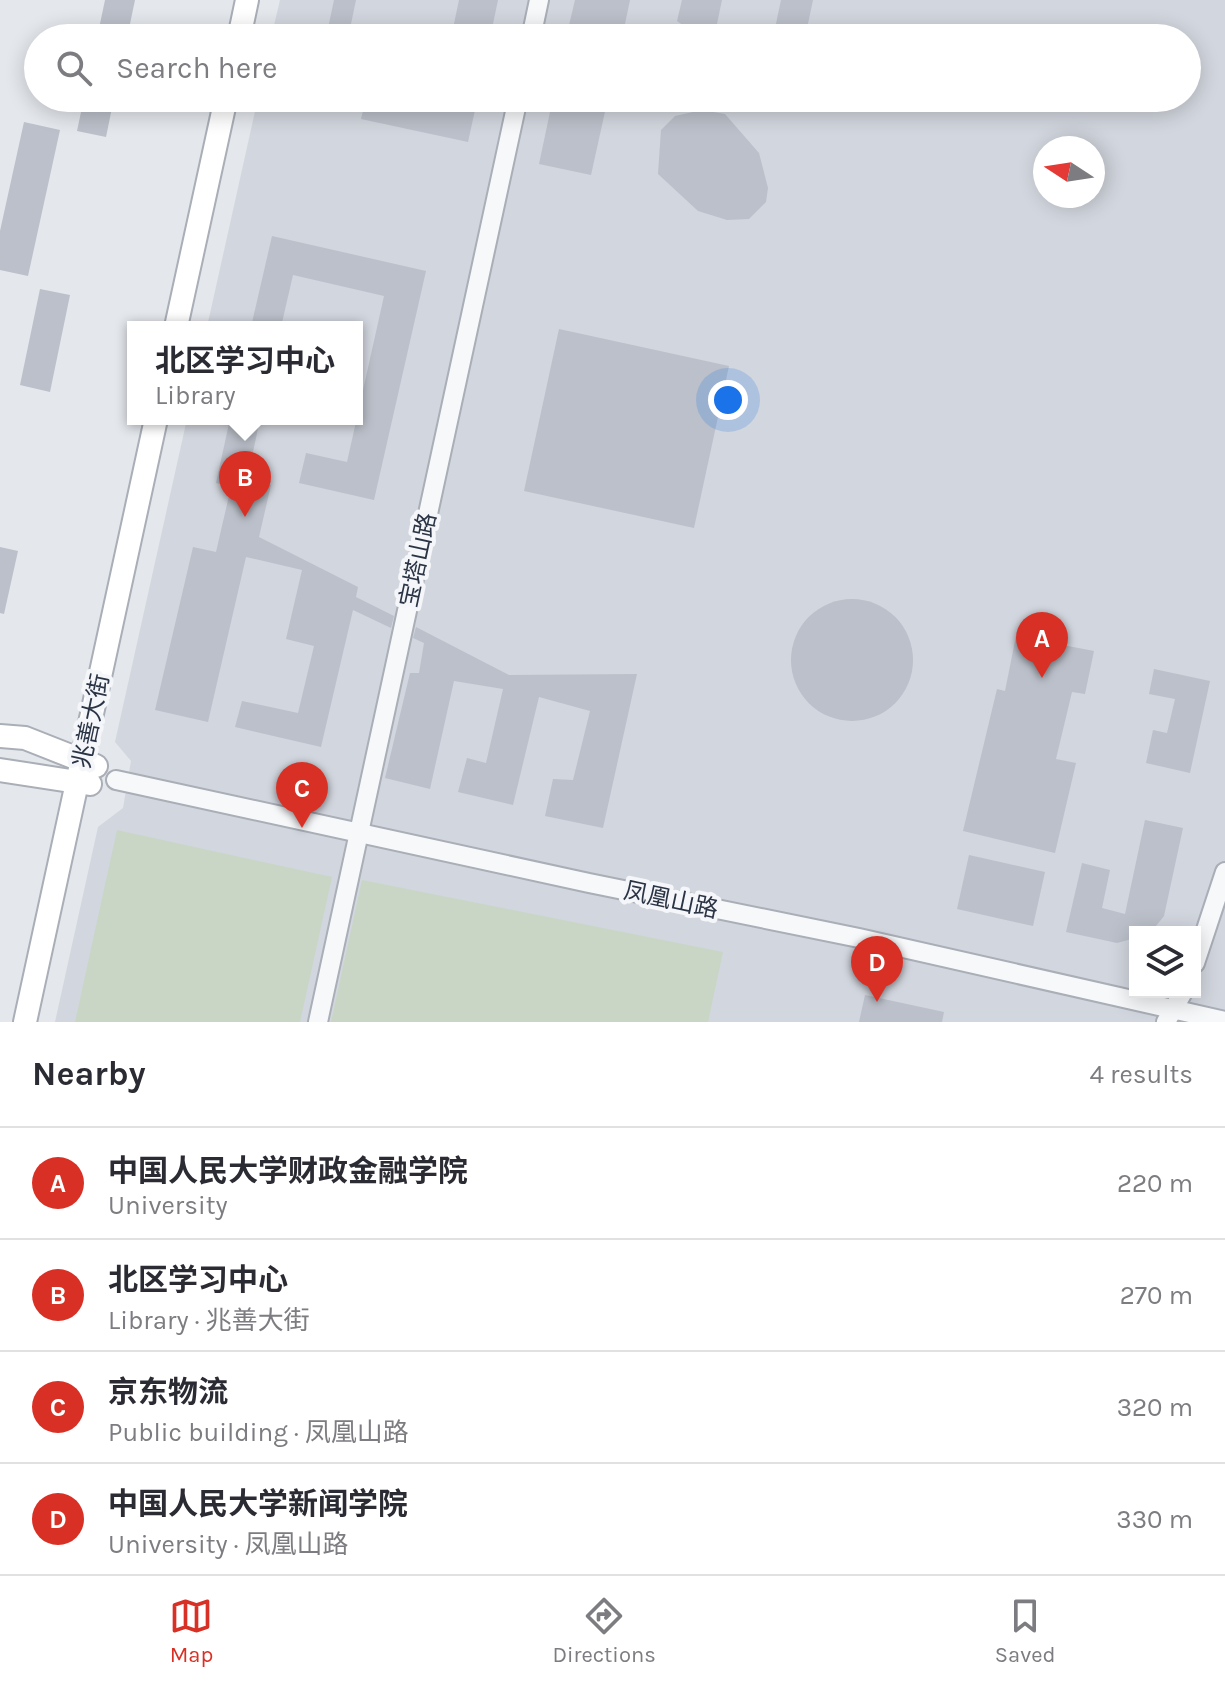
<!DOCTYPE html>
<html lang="en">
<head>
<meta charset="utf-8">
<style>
  body { margin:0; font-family:Karla,"Noto Sans SC",sans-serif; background:#f7f7f7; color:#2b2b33 }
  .controls { position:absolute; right:24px; bottom:24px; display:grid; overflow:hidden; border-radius:0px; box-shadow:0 4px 20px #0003 }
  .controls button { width:72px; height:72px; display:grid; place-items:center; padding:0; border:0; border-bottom:2px solid #e1e1e2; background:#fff; color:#2b2b33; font:40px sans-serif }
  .compass { position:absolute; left:1033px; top:136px; width:72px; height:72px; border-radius:50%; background:#fff; box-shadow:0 4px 20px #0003; rotate:282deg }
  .you { position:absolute; left:728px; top:400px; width:28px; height:28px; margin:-20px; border:6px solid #fff; border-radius:50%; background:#1a73e8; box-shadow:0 0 0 12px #1a73e833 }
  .badge { display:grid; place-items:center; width:52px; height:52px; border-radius:50%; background:#d93025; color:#fff; font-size:26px; font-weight:700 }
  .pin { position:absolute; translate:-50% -66px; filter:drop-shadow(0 2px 4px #0008) }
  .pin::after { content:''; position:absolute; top:42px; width:28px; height:24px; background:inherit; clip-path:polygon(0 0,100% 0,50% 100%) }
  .popup { position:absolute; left:127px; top:321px; width:236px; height:104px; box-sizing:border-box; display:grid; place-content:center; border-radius:0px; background:#fff; filter:drop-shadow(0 2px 6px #0005); font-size:26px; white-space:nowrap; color:#7c7c81 }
  .popup b { font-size:30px; color:#2b2b33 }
  .popup::after { content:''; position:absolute; left:50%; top:100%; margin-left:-16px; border:16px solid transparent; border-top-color:#fff }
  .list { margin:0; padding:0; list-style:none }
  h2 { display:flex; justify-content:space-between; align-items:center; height:104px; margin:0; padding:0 32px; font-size:34px }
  h2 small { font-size:26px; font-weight:400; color:#7c7c81 }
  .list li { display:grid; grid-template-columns:52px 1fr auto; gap:24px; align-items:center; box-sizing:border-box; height:112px; padding:0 32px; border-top:2px solid #e1e1e2 }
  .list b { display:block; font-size:30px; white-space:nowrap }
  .list p { margin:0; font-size:26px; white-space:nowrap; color:#7c7c81 }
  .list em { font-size:26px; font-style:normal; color:#7c7c81 }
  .icon { flex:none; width:44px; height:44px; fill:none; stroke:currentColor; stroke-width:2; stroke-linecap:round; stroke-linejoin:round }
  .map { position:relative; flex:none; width:1225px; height:1022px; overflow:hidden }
  .search { position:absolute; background:#fff; box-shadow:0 4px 20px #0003; left:24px; right:24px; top:24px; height:88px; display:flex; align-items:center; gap:20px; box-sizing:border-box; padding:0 28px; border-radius:44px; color:#7c7c81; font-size:30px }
  .sheet { height:552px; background:#fff }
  nav { display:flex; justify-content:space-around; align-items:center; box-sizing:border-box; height:112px; border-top:2px solid #e1e1e2; background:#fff; font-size:22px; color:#7c7c81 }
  nav a { display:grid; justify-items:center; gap:4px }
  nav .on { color:#d93025 }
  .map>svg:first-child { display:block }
</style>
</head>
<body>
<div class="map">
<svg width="1225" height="1022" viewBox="0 0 1225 1022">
  <rect width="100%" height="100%" fill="#e4e7ec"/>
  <!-- built -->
  <path fill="#d2d6de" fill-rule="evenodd" d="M280,0H1225V1022H55L98,827L123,808L131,761L115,742L187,419H357V327H207L258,98H1187V38H271ZM1045,148H1093V196H1045ZM1135,932H1195V992H1135Z"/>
  <!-- green -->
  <g fill="#c9d6c5">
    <polygon points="117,830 332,877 300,1022 75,1022"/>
    <polygon points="362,880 723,952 708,1022 331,1022"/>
  </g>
  <!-- building -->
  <g fill="#bbc0ca">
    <polygon points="105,0 135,0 127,38 97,38"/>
    <polygon points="334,0 356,0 348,38 326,38"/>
    <polygon points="459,0 498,0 490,38 451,38"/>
    <polygon points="575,0 630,0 622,38 566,38"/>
    <polygon points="682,0 722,0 714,38 681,38 684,26 677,21"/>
    <polygon points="781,0 813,0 806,33 792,38 773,38"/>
    <polygon points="84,98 114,98 106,137 77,131"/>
    <polygon points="296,98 334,98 332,110 296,102"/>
    <polygon points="366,98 409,98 452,107 453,98 463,98 461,107 475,110 468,142 361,119"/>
    <polygon points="553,98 608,98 591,175 539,164"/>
    <polygon points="702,110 725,114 759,153 768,188 766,202 749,219 727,220 698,211 658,174 661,130 675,116"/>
    <polygon points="24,122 60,130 28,276 0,270 0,231"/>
    <polygon points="272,236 426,271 374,500 299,483 306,453 347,462 384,296 293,275 281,327 251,327"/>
    <polygon points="40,289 70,295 50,392 20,385"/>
    <polygon points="559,329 729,366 694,528 524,491"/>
    <polygon points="230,419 260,419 247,480 271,485 259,537 358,587 356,597 394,616 391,628 353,610 321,747 235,727 242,701 298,713 314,646 286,639 302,570 246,557 208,722 155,710 193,547 216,552 231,487 216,483"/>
    <polygon points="0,547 18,551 4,614 0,613"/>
    <circle cx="852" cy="660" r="61"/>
    <polygon points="416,627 509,675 637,674 603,828 545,816 553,779 573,780 590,711 539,697 513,805 458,792 467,758 486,763 503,689 454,681 430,789 385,778 410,673 419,673 424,643 413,638"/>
    <polygon points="1016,636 1094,651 1085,694 1072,692 1056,759 1076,763 1055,853 963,831 997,689 1005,691"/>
    <polygon points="1154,669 1210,681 1190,773 1146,763 1153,730 1167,733 1175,699 1149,694"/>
    <polygon points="1145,820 1183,828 1164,916 1151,932 1135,932 1135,938 1117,943 1066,932 1082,863 1110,870 1102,908 1125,914"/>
    <polygon points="969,855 1045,872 1033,926 957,909"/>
    <polygon points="865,995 944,1012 942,1022 859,1022"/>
  </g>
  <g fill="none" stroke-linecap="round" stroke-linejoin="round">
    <!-- tertiary casing -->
    <g stroke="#a9aeb7" stroke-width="22">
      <g id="tertiary">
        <polyline points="531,38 539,0"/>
        <polyline points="116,780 589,883 859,938 1225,1021"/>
        <polyline points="1195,963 1225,872"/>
        <polyline points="318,1022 518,98"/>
        <polyline points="1166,1022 1183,992"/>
      </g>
    </g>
    <!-- secondary casing -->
    <g stroke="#a9aeb7" stroke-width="26">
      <g id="secondary">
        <polyline points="239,38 247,0"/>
        <polyline points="176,327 226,98"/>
        <polyline points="0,736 25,738 96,766"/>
        <polyline points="0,770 90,784"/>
        <polyline points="25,1022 156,419"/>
      </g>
    </g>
    <!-- tertiary -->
    <use href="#tertiary" stroke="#f7f8fa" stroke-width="18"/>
    <!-- secondary -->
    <use href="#secondary" stroke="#fff" stroke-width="22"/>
  </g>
  <g text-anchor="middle" stroke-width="8" stroke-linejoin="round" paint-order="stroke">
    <!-- street labels -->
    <g font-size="24" fill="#2b3445" stroke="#f4f6f9">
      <text transform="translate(418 560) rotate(-78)" y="8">宝塔山路</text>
      <text transform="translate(91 721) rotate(-78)" y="8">兆善大街</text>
      <text transform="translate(671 900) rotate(12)" y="8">凤凰山路</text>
    </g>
  </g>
</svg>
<div class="controls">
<button><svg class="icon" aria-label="layers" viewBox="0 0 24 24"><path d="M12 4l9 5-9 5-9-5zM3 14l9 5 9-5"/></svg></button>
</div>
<svg class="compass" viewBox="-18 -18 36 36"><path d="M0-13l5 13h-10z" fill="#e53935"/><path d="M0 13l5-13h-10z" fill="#7c7c81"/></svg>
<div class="you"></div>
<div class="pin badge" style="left:1042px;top:678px">A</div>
<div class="pin badge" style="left:245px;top:517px">B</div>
<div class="popup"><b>北区学习中心</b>Library</div>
<div class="pin badge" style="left:302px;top:828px">C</div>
<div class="pin badge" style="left:877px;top:1002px">D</div>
<div class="search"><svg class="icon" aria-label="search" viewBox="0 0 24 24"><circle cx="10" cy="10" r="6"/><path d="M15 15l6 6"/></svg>Search here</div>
</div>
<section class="sheet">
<h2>Nearby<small>4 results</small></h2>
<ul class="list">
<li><span class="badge">A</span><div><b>中国人民大学财政金融学院</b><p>University</p></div><em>220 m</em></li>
<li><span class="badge">B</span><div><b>北区学习中心</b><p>Library · 兆善大街</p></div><em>270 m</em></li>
<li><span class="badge">C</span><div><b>京东物流</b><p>Public building · 凤凰山路</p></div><em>320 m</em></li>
<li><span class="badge">D</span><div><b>中国人民大学新闻学院</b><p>University · 凤凰山路</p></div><em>330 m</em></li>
</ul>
</section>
<nav>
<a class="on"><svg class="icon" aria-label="map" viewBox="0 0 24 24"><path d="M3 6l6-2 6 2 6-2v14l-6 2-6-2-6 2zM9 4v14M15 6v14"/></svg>Map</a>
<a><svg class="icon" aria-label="directions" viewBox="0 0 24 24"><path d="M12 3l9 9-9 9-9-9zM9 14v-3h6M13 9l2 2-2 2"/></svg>Directions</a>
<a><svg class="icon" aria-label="saved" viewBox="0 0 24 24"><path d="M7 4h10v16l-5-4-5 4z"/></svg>Saved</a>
</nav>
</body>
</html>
